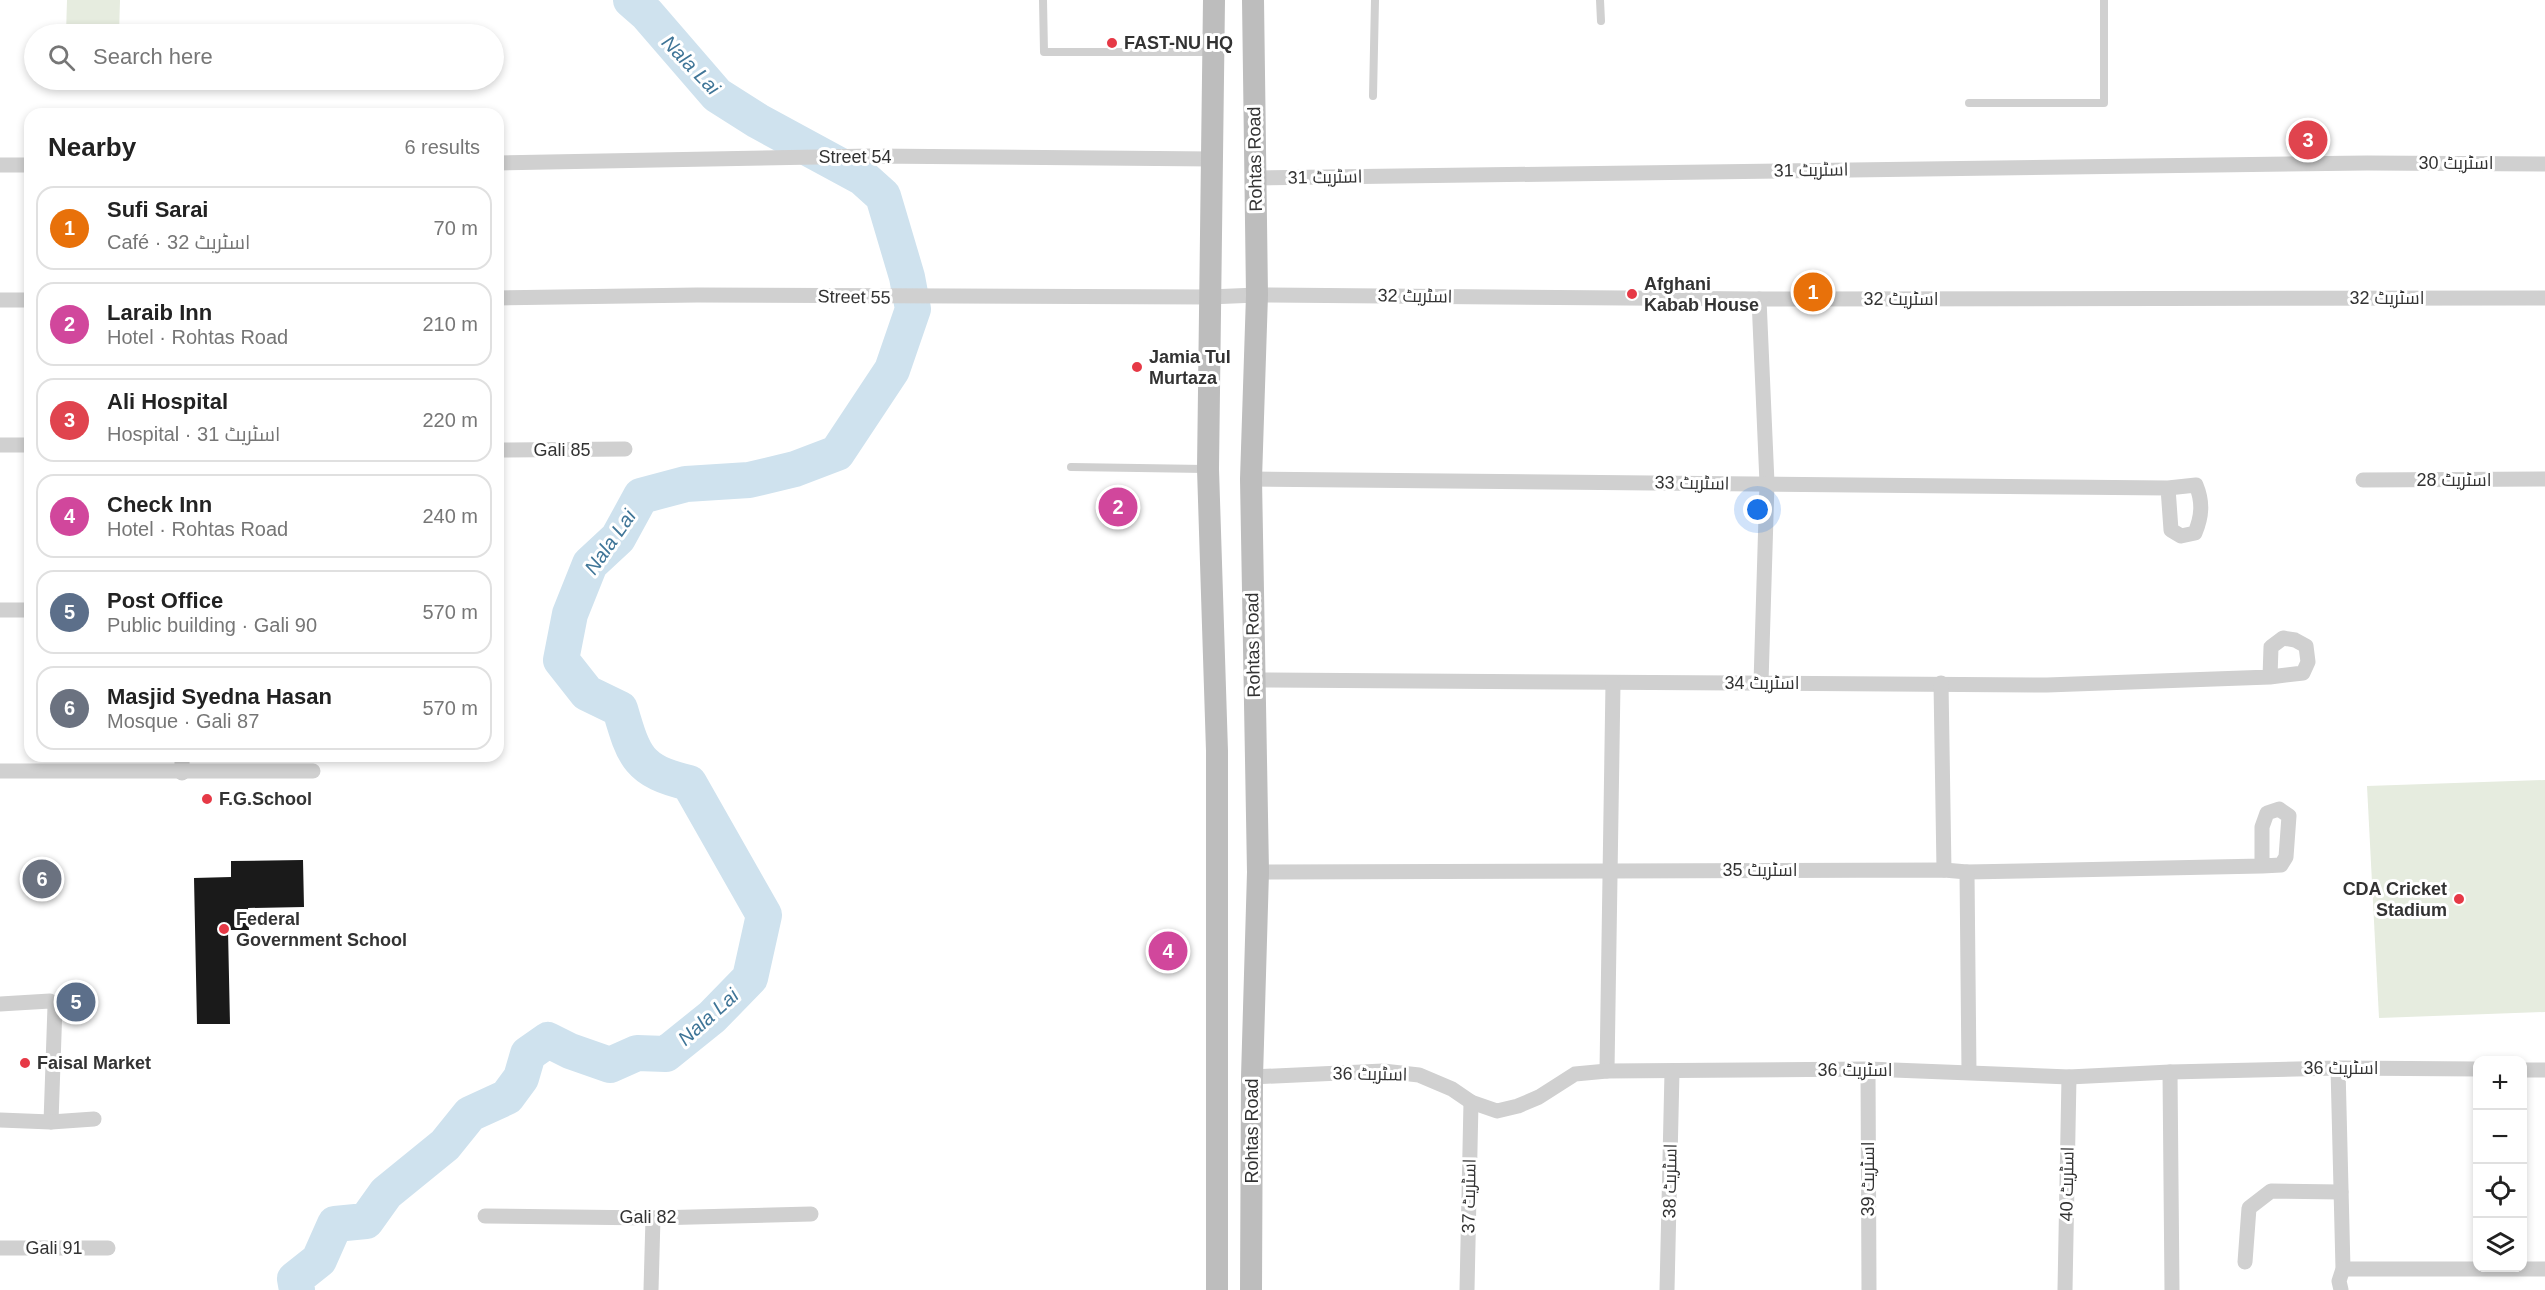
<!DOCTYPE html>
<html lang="en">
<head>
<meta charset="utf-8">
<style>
  body { margin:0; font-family:Helvetica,Cairo,sans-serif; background:#f6f6f6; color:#222 }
  .controls { position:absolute; right:18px; bottom:18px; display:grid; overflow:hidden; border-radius:12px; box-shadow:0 3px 9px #0003 }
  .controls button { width:54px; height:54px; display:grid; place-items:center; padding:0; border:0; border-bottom:2px solid #e0e0e0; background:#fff; color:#222; font:30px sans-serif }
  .you { position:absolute; left:1758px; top:510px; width:21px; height:21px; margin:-15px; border:4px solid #fff; border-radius:50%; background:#1a73e8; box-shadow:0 0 0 9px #1a73e833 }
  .badge { display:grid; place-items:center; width:39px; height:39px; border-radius:50%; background:#e63946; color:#fff; font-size:20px; font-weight:700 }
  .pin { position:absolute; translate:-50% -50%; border:3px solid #fff; box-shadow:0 2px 6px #0006 }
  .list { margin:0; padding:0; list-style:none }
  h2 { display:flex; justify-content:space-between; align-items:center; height:78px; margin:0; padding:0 24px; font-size:26px }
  h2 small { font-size:20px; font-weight:400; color:#767676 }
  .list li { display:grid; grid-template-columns:39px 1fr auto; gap:18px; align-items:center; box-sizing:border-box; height:84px; margin:0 12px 12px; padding:0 12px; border:2px solid #e0e0e0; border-radius:18px }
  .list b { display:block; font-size:22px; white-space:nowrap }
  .list p { margin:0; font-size:20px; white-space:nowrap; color:#767676 }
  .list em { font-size:20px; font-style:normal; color:#767676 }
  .icon { flex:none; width:33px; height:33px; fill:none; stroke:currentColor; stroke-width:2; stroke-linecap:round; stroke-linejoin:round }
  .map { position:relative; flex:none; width:2545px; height:1290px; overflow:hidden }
  .search { position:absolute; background:#fff; box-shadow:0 3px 9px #0003; left:24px; top:24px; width:480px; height:66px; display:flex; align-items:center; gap:15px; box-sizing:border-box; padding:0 21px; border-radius:33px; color:#767676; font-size:22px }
  .panel { position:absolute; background:#fff; box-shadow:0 3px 9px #0003; left:24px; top:108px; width:480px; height:654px; border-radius:18px }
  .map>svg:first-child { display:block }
</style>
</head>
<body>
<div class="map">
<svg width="2545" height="1290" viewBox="0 0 2545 1290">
  <rect width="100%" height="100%" fill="#fff"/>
  <!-- green -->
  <g fill="#e6ecdf">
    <polygon points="67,0 120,0 119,34 66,34"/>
    <polygon points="65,80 119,80 118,90 65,89"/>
    <polygon points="2545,780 2545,1012 2379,1018 2367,786"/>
  </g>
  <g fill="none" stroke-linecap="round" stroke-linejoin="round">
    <!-- river -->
    <path stroke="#cfe2ee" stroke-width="36" d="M297,1290L295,1279L319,1260L335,1224L366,1221L386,1193L445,1145L470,1114L507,1097L521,1078L528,1054L548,1040L570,1051L610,1065L637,1053L666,1054L712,1017L750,978L764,915L689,783C638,771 634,757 620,709L587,693L561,660L570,614L590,564L618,538L641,496L686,484L749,480L795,469L837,453L892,370L913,309L907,277L883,196L863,178L758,121L717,95L647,14L631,0"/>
  </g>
  <!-- building -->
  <polygon fill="#1a1a1a" points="303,860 304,907 248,908 249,930 228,930 230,1024 197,1024 194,878 231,877 231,861"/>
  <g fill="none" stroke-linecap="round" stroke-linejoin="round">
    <!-- service -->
    <g stroke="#d0d0d0" stroke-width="8">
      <polyline points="1043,0 1044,52 1212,52"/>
      <polyline points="1600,0 1601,21"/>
      <polyline points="1373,96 1375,0"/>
      <polyline points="1969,103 2104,103 2104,0"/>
      <polyline points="1071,467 1205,469"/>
    </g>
    <!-- minor -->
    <g stroke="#d0d0d0" stroke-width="15">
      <polyline points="498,163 872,156 1213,159"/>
      <polyline points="0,165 30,165"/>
      <polyline points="1256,178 2367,163 2545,164"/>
      <polyline points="498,298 697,295 1209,297 1257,295 1759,299 2545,298"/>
      <polyline points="1759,299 1767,483 1761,683"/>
      <polyline points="0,300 30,300"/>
      <polyline points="0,445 30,445"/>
      <polyline points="498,450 625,449"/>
      <path d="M1251,479L2168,488L2196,485C2203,502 2202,516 2195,533L2181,536L2171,530L2168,488"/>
      <polyline points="2363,480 2545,479"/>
      <polyline points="0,610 30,610"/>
      <polyline points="1253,680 2047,685 2270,677 2303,673 2308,662 2306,646 2295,640 2283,638 2271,647 2270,677"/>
      <polyline points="1941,683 1944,870"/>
      <polyline points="0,771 313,771"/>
      <polyline points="182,773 182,756"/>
      <polyline points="1258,872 1944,870 1967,872 2262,866 2281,865 2286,857 2289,816 2279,809 2267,813 2262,827 2262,866"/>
      <polyline points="1967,872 1969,1072"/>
      <polyline points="0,1004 50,1001 55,1006 51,1122"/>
      <polyline points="2338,1068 2343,1269 2339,1281 2341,1290"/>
      <polyline points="1868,1069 1869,1290"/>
      <polyline points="2522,1070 2545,1070"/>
      <polyline points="1607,1071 1613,683"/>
      <polyline points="2170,1072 2172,1290"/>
      <polyline points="1252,1077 1383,1071 1419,1075 1452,1089 1471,1102 1497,1111 1518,1106 1539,1097 1575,1074 1607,1071 1868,1069 2069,1077 2170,1072 2338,1068 2478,1069"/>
      <polyline points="0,1120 51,1122 94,1119"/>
      <polyline points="485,1216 653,1218 811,1214"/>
      <polyline points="0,1248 108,1248"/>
      <polyline points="2245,1262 2249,1208 2271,1191 2341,1192"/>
      <polyline points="2343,1269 2545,1269"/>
      <polyline points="651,1290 653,1218"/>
      <polyline points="1467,1290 1471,1102"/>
      <polyline points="1667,1290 1672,1072"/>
      <polyline points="2065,1290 2069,1077"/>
    </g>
    <!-- secondary -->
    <g stroke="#bdbdbd" stroke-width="22">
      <polyline points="1214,0 1208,469 1217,751 1217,1290"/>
      <polyline points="1251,1290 1252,1077 1258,872 1251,479 1257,295 1253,0"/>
    </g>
  </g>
  <!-- markers -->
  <g fill="#e63946" stroke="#fff" stroke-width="2">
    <circle cx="1112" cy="43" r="6"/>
    <circle cx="1632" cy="294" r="6"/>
    <circle cx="1137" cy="367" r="6"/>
    <circle cx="207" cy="799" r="6"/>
    <circle cx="2459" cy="899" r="6"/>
    <circle cx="224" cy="929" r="6"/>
    <circle cx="25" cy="1063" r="6"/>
  </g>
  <g text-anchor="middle" stroke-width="6" stroke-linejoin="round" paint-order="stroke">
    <!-- poi labels -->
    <g font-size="18" font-weight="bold" fill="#333" stroke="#fff" text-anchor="start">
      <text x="1124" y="49">FAST-NU HQ</text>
      <text x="1644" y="290">Afghani<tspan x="1644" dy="21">Kabab House</tspan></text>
      <text x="1149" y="363">Jamia Tul<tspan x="1149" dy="21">Murtaza</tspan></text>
      <text x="219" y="805">F.G.School</text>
      <text x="2447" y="895" text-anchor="end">CDA Cricket<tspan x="2447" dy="21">Stadium</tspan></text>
      <text x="236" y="925">Federal<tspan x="236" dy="21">Government School</tspan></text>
      <text x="37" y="1069">Faisal Market</text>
    </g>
    <!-- street labels -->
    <g font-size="18" fill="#333" stroke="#fff">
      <text x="855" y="163">Street 54</text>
      <text transform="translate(1255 159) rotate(-91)" y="6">Rohtas Road</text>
      <text x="2456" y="169">اسٹریٹ 30</text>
      <text transform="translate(1811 170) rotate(-1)" y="6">اسٹریٹ 31</text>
      <text transform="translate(1325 177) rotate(-1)" y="6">اسٹریٹ 31</text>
      <text transform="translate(1415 296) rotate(1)" y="6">اسٹریٹ 32</text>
      <text transform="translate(854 297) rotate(1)" y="6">Street 55</text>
      <text x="2387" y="304">اسٹریٹ 32</text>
      <text x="1901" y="305">اسٹریٹ 32</text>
      <text x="562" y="456">Gali 85</text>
      <text x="2454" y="486">اسٹریٹ 28</text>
      <text transform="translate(1692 483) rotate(1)" y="6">اسٹریٹ 33</text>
      <text transform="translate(1253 645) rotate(-91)" y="6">Rohtas Road</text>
      <text x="1762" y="689">اسٹریٹ 34</text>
      <text x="1760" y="876">اسٹریٹ 35</text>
      <text x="2341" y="1074">اسٹریٹ 36</text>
      <text x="1855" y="1076">اسٹریٹ 36</text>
      <text transform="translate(1370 1074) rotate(1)" y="6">اسٹریٹ 36</text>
      <text transform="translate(1252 1131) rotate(-90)" y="6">Rohtas Road</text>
      <text transform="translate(1868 1179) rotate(-90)" y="6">اسٹریٹ 39</text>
      <text transform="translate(1670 1181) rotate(-89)" y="6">اسٹریٹ 38</text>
      <text transform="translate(2067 1184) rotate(-89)" y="6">اسٹریٹ 40</text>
      <text transform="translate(1469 1196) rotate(-89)" y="6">اسٹریٹ 37</text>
      <text x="648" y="1223">Gali 82</text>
      <text x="54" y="1254">Gali 91</text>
    </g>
    <!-- water labels -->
    <g font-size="20" font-style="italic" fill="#3f7597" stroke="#fff">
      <text transform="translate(691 65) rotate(46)" y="7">Nala Lai</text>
      <text transform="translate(610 542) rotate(-55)" y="7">Nala Lai</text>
      <text transform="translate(708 1017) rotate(-42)" y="7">Nala Lai</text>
    </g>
  </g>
</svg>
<div class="controls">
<button>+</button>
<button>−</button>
<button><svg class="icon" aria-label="locate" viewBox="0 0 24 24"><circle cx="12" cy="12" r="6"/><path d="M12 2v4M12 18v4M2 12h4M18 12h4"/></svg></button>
<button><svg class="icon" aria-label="layers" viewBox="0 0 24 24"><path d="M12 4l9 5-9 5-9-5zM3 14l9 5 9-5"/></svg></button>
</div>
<div class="you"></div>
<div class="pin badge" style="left:1813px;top:292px;background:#e8710a">1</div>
<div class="pin badge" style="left:1118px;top:507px;background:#d1479c">2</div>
<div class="pin badge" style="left:2308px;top:140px;background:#e0444e">3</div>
<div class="pin badge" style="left:1168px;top:951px;background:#d1479c">4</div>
<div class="pin badge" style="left:76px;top:1002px;background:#5c6f8a">5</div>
<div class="pin badge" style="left:42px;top:879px;background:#6b7280">6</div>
<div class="search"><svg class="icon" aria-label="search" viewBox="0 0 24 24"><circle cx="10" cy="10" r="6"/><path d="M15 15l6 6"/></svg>Search here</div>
<section class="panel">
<h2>Nearby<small>6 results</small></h2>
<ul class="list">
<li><span class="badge" style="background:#e8710a">1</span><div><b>Sufi Sarai</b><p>Café · اسٹریٹ 32</p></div><em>70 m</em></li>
<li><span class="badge" style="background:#d1479c">2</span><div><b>Laraib Inn</b><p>Hotel · Rohtas Road</p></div><em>210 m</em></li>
<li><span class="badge" style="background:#e0444e">3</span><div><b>Ali Hospital</b><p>Hospital · اسٹریٹ 31</p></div><em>220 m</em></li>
<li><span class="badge" style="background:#d1479c">4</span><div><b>Check Inn</b><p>Hotel · Rohtas Road</p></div><em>240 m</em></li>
<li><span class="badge" style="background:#5c6f8a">5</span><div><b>Post Office</b><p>Public building · Gali 90</p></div><em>570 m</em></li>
<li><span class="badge" style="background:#6b7280">6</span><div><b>Masjid Syedna Hasan</b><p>Mosque · Gali 87</p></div><em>570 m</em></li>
</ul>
</section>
</div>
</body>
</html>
